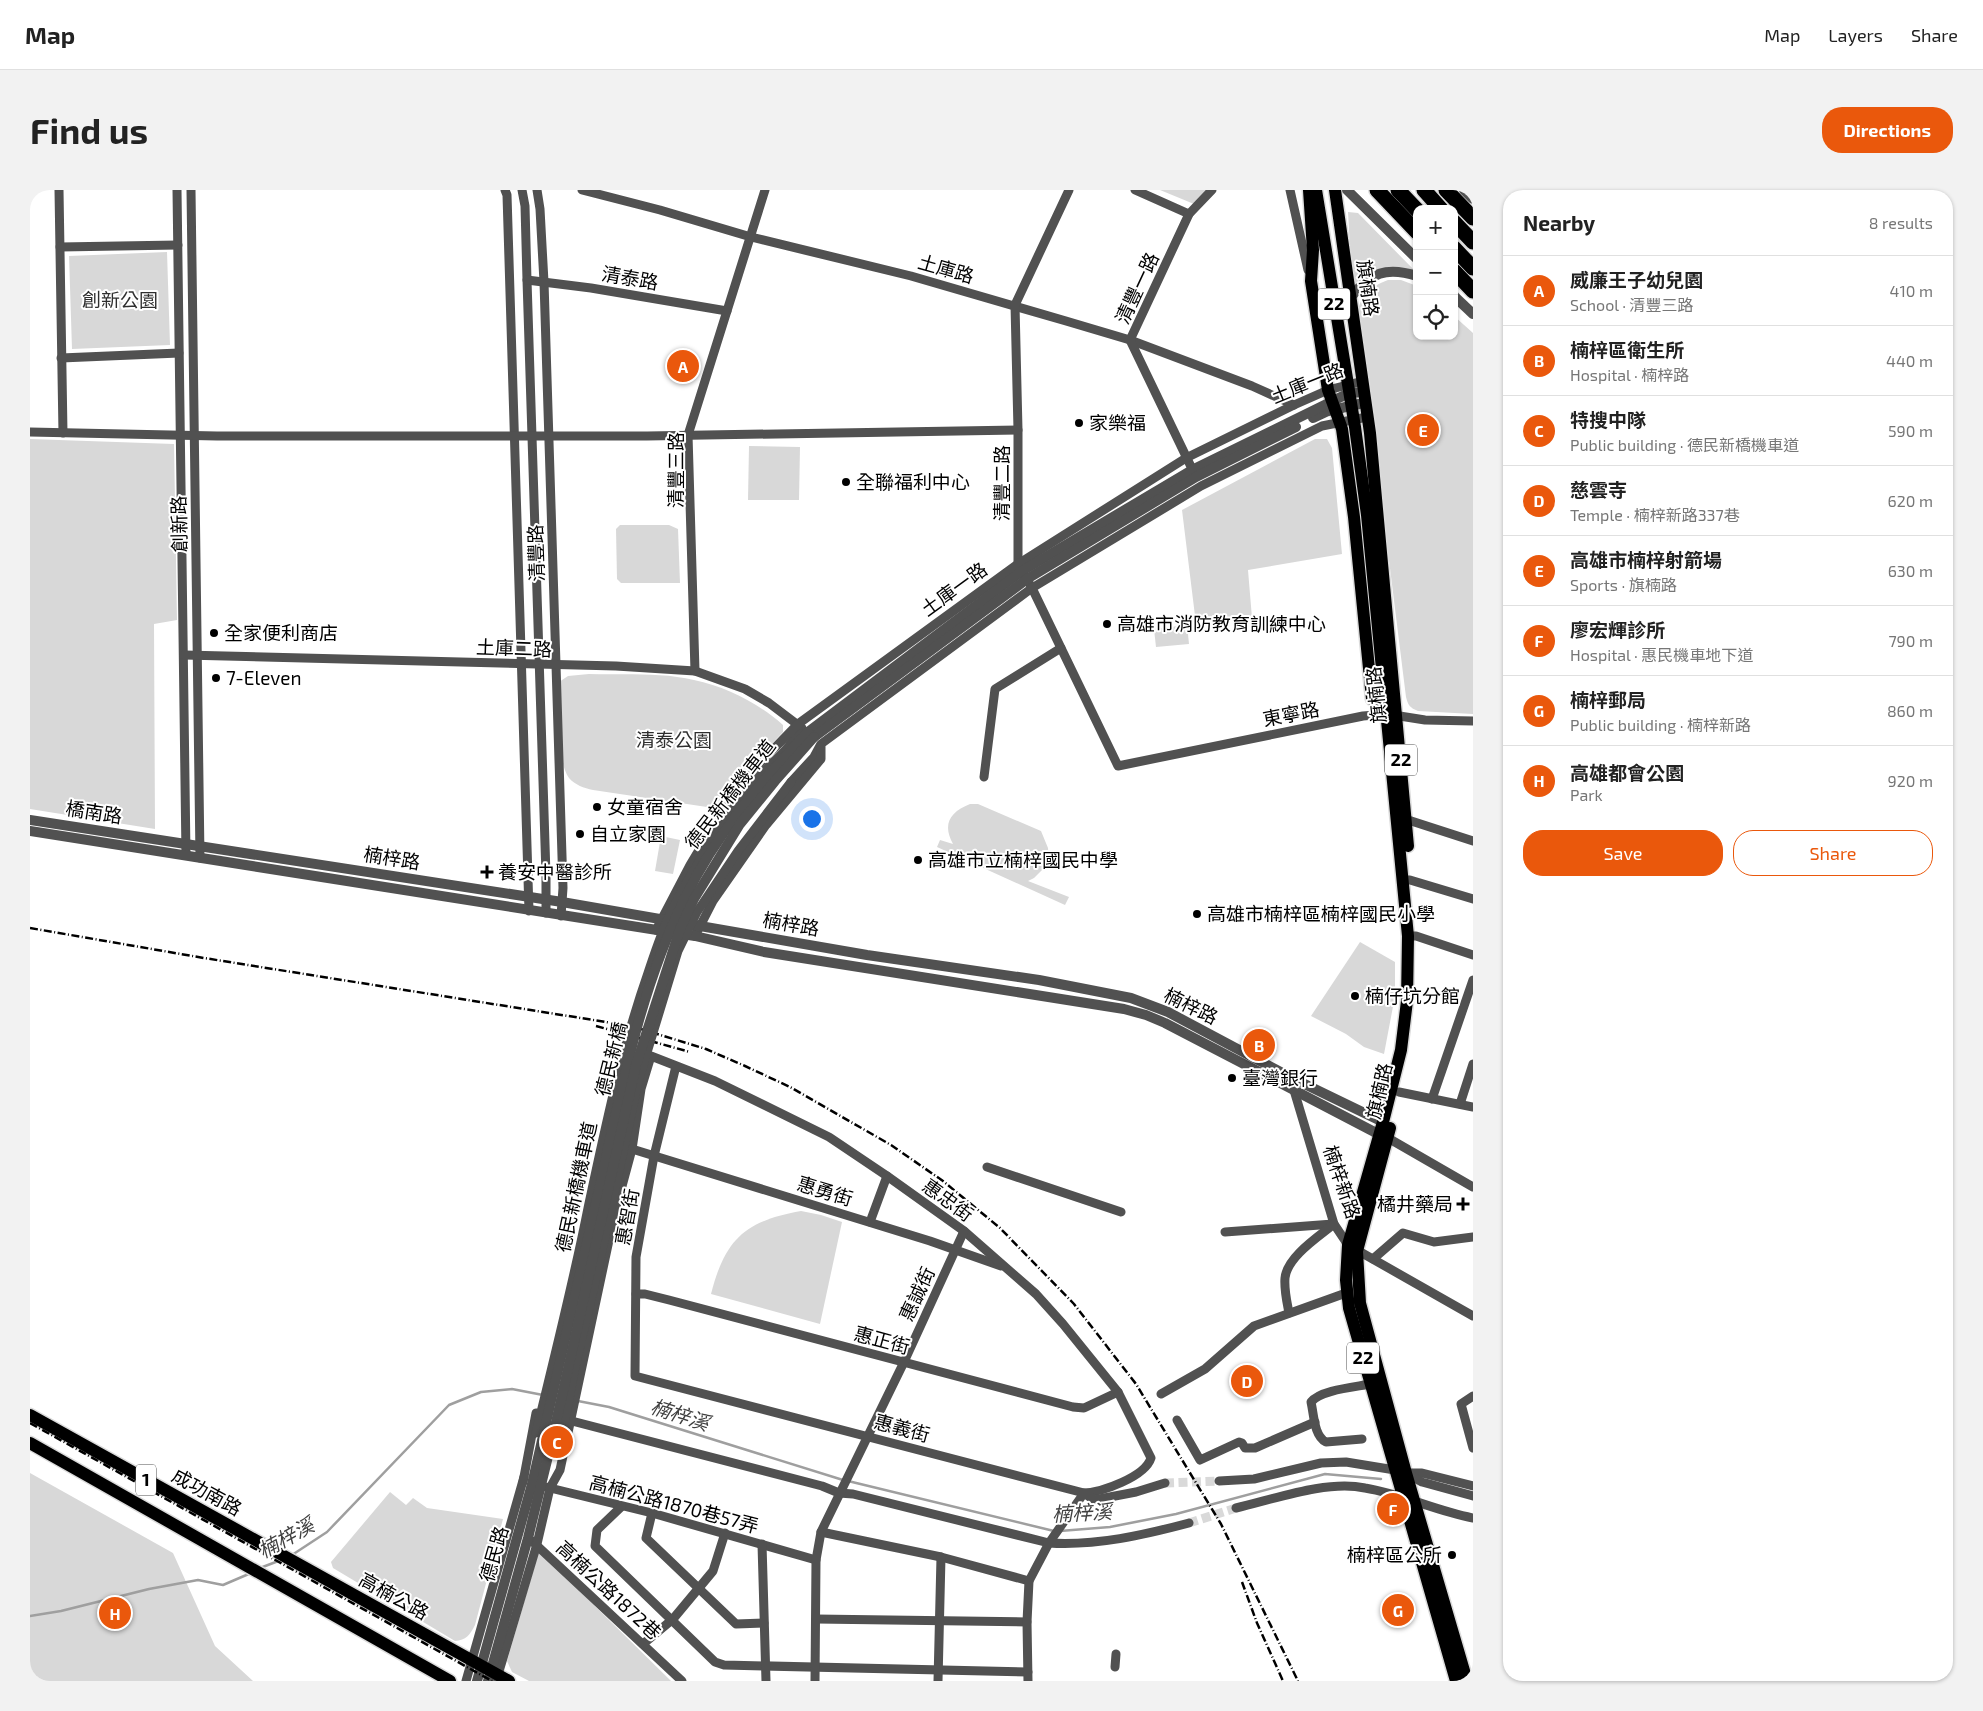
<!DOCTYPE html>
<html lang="en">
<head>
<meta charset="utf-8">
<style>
  body { margin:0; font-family:"Exo 2","Noto Sans TC",sans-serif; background:#f2f2f2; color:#222 }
  .controls { position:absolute; right:15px; top:15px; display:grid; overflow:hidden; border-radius:10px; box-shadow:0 1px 4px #0004 }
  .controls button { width:45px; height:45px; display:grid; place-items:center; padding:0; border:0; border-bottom:1px solid #e0e0e0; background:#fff; color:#222; font:25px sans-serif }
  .you { position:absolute; left:781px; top:628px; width:18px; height:18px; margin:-12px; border:4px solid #fff; border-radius:50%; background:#1a73e8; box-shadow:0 0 0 8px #1a73e833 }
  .badge { display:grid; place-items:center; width:32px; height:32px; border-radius:50%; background:#ea580c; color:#fff; font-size:16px; font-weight:700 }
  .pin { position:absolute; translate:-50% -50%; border:2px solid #fff; box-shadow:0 1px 5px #0006 }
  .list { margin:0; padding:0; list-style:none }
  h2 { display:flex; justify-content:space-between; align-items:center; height:65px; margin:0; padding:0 20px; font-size:21px }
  h2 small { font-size:16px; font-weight:400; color:#767676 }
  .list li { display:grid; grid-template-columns:32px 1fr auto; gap:15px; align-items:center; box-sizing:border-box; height:70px; padding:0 20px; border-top:1px solid #e0e0e0 }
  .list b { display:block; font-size:19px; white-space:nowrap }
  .list p { margin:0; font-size:16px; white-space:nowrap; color:#767676 }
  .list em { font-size:16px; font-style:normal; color:#767676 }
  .actions { display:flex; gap:10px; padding:15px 20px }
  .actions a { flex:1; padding:11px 0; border:1px solid #ea580c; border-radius:20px; text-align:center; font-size:18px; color:#ea580c }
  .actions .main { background:#ea580c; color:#fff }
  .icon { flex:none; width:28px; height:28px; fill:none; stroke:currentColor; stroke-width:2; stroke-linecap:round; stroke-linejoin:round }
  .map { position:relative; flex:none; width:1443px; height:1491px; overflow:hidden; border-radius:20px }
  header { display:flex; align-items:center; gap:30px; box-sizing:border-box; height:70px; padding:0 25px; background:#fff; border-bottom:1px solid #e0e0e0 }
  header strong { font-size:24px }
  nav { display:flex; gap:28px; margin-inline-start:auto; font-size:18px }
  .intro { display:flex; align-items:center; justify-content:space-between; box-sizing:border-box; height:120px; padding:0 30px }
  h1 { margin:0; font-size:35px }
  .button { padding:12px 22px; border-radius:20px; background:#ea580c; color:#fff; font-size:18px; font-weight:700 }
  main { display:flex; gap:30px; padding:0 30px }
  aside { flex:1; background:#fff; border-radius:20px; box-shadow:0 1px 4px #0004 }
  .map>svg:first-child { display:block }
</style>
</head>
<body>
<header>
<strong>Map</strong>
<nav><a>Map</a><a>Layers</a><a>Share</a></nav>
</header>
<div class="intro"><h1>Find us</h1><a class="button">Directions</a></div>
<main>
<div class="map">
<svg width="1443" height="1491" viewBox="0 0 1443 1491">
  <rect width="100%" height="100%" fill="#fff"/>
  <!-- green -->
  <g fill="#d8d8d8">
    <polygon points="1130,0 1178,0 1164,14"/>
    <polygon points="1318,22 1328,23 1385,81 1378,79 1322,94"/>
    <polygon points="137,62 140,155 42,159 39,66"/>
    <path d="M1358,90H1371L1387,96V146H1424V126L1443,143V524L1388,521C1380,518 1378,515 1376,507L1328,121C1332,102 1341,97 1358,90Z"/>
    <polygon points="0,249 144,254 147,430 124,434 125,639 0,619"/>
    <polygon points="1285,249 1297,249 1302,258 1312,364 1218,380 1222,428 1166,434 1152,320"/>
    <polygon points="719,256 770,257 769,310 718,310"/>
    <polygon points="590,335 639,335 648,339 650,393 591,393 587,389 586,339"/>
    <polygon points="1157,435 1159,454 1126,457 1124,439"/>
    <path d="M559,484C593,485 631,482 664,490C697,497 728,513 753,535V542L723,574L690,615L677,617L563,600C554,598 545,595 539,588C525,568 530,517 529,492L538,486Z"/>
    <path d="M940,614H948L1011,641L1018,658L1019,673L1004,688L998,691L1039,707L1035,715L907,657L910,650L923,654C912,634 920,622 940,614Z"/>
    <polygon points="631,646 650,650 643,684 625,681"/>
    <polygon points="1330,752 1365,772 1365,806 1354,864 1334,857 1316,844 1281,826"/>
    <path d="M771,1021L791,1025L812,1032L790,1134L681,1104C695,1049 715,1031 771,1021Z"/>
    <polygon points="0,1283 143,1363 185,1456 223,1491 0,1491"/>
    <path d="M360,1302L376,1315L383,1308L397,1318L473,1329L445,1435C440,1445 436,1450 425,1451L303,1378L301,1372Z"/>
    <polygon points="509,1361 641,1491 499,1491 482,1482 477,1471"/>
  </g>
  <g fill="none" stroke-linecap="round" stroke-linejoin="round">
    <!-- stream -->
    <g stroke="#9f9f9f" stroke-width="2.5">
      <polyline points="548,1211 579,1217 813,1290"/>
      <polyline points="818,1291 1024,1341"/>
      <polyline points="1030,1341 1080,1337 1146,1324 1295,1284 1351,1289"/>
      <polyline points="262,1365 297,1342 419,1215 451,1202 482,1199 513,1205"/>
      <polyline points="230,1378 251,1370"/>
      <polyline points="0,1426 31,1421 119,1399 168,1390 193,1395 221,1383"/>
    </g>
    <!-- minor-tunnel -->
    <g stroke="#d9d9d9" stroke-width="9" stroke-dasharray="9 4.5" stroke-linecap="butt">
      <polyline points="1135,1293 1189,1291"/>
      <polyline points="1159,1333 1206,1318"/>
    </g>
    <!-- primary casing -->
    <g stroke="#dbdbdb" stroke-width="15">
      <g id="primary">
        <polyline points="1279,0 1283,60 1281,91 1298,200 1312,239 1324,327 1342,509 1357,524"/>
        <polyline points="1286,0 1325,237 1337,325 1378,746 1377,811 1371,860 1353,932 1318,1055 1316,1090 1319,1118 1426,1491"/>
        <polyline points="1305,0 1340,243 1378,656"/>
        <polyline points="1360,938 1327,1061 1330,1113 1376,1283 1437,1491"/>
        <polyline points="0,1225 479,1491"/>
        <polyline points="0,1253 420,1491"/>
      </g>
    </g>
    <!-- motorway casing -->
    <g stroke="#dbdbdb" stroke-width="18">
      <g id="motorway">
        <polyline points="1347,0 1387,42"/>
        <polyline points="1368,0 1387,20"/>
        <polyline points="1394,0 1411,19"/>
        <polyline points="1416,0 1443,28"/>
        <polyline points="1424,32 1443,52"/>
        <polyline points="1424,58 1443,78"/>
        <polyline points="1424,81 1443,101"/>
      </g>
    </g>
    <!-- minor -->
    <g stroke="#515151" stroke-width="9">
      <polyline points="29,0 33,243"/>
      <polyline points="147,0 156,665"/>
      <polyline points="161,0 170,668"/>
      <polyline points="475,0 477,5 499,721"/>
      <polyline points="492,0 495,16 497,90 516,685 516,723"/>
      <polyline points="507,0 510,19 514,92 533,698 531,726"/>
      <polyline points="552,0 630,20 721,47 881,86 1036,131 1100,150 1222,196 1264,215"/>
      <polyline points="1039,0 985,115 988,240 988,374 1002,398 1088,576 1333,526 1357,524 1395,530 1443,531"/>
      <polyline points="1105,0 1159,24"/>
      <polyline points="1260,0 1278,80"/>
      <polyline points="30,57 148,55"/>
      <polyline points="497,90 561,98 697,121"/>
      <polyline points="31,168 149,163"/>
      <polyline points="0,242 187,246 617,246 988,240"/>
      <polyline points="1165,285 1100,150 1159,24 1182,0"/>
      <polyline points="154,465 586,476 665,481 715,499 739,513 772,538"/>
      <polyline points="665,481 658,245 735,0"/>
      <path d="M734,581C746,569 768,552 768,535"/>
      <polyline points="954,587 965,499 1031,458"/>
      <polyline points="761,592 784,567 791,554 1002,398 1171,296 1292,236 1337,227"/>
      <polyline points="1372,628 1443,651"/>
      <polyline points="1373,690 1380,690 1443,709"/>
      <polyline points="626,740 660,675 684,635 726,577 768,534 988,374 1156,268 1264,215 1298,200 1333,191"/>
      <polyline points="665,746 683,711 736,635 791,569 791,557"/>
      <polyline points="1378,746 1386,746 1443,765"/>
      <polyline points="1263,897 1304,1034 1318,1055 1443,1126"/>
      <polyline points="1369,902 1443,917"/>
      <polyline points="1402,909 1443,790"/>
      <polyline points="1430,914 1443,874"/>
      <polyline points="1358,948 1443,997"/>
      <polyline points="602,959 900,1051 971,1076"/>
      <polyline points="957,977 1091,1022"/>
      <polyline points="840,1032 857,986"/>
      <polyline points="1195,1042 1303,1034"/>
      <polyline points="1343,1069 1373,1043 1404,1052 1443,1047"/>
      <polyline points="606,1104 615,1104 639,1110 1043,1217 1054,1218 1088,1202"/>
      <path d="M1259,1123C1257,1112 1254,1100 1255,1088C1257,1067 1288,1047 1304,1034"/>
      <polyline points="1131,1204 1175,1179 1224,1136 1316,1103"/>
      <polyline points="1443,1206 1431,1214 1443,1258"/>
      <path d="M538,1230L792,1296L809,1303L823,1304L1019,1353C1066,1356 1114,1345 1159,1333"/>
      <polyline points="1147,1230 1170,1270 1209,1252 1212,1253 1215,1258 1225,1258 1285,1232"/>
      <path d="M1332,1249L1296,1252C1284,1246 1284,1225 1281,1212C1290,1200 1325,1197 1340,1194"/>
      <polyline points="1380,1283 1392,1283 1443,1296"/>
      <polyline points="1189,1291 1224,1289 1291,1273 1316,1272 1365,1280 1376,1283 1392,1292 1443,1306"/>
      <polyline points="493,1292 506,1223 518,1225"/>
      <polyline points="516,1297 622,1323 786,1370"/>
      <polyline points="591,1317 567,1340 565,1356 685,1472 694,1475 998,1482"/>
      <path d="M1206,1318C1245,1309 1296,1290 1335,1298C1372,1304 1406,1321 1443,1328"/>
      <polyline points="622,1323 616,1348 706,1434 734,1433"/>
      <polyline points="791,1342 911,1367 999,1391"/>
      <polyline points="502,1351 652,1491"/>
      <polyline points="732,1354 736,1491"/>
      <polyline points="786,1429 997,1432"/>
      <polyline points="613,1454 643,1429 683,1381 695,1343"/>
      <polyline points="1085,1477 1086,1464"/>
      <path d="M467,1488L507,1354L520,1298L530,1280L585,1022L602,959L611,899L621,866L685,891L799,947L857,986L934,1041L1006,1104L1033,1134L1088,1202L1121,1268C1115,1287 1072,1302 1054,1303L605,1186L606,1067L624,966L646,876"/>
      <polyline points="436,1491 494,1287"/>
      <polyline points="785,1491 786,1370 791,1342 874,1172 934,1041"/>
      <polyline points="908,1491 911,1367"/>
      <polyline points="998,1491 997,1432 999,1391 1019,1353 1054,1303 1064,1310 1106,1302 1135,1293"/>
    </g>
    <!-- tertiary -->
    <g stroke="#515151" stroke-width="10">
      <polyline points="1317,0 1387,69"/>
      <polyline points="1434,0 1443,9"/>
      <polyline points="1424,106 1443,124"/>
      <path d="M1321,107C1340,83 1356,76 1387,86"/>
      <polyline points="1283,228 1298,221 1329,214"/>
      <polyline points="778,542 992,381 1162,280 1319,203 1334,202"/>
      <polyline points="784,547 997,389 1166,287 1266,237"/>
      <polyline points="0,630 532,712 837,765 1009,790 1101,808 1138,822 1260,887 1353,932 1355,937"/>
      <polyline points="0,641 665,746 734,762 1094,819 1116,825 1135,833 1354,947"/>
      <polyline points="447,1491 502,1294 513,1246"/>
      <polyline points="458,1491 498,1348 522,1250"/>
    </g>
    <!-- primary -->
    <use href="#primary" stroke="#000" stroke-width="12"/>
    <!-- motorway -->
    <use href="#motorway" stroke="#000" stroke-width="15"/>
    <!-- rail -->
    <g stroke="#000" stroke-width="2.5" stroke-dasharray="8 2.5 1 2.5" stroke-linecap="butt">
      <polyline points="0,738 174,768 601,836 676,859 715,876 760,897 861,955 913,991 970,1038 1044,1114 1106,1194 1191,1334 1268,1491"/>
      <polyline points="566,836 660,862"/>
      <polyline points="0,1233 462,1491"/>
      <polyline points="1212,1392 1227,1433 1253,1491"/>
    </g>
    <!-- minor-bridge -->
    <g stroke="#515151" stroke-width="9">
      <path d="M506,1243C524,1168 543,1094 558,1018C575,939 591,860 618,783C625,762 632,740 642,720C667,669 700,625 734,581"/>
      <polyline points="531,1251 545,1177 566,1088 608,892 648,761 667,722 708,661 761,592"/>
    </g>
    <!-- tertiary-bridge -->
    <g stroke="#515151" stroke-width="10">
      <path d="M513,1246C533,1161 552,1076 571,991C592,895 611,797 655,708C685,646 731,591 778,542"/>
      <polyline points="522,1250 606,875 650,739 664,709 710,634 745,591 784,547"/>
    </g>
  </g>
  <!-- markers -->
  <g fill="#000" stroke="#fff" stroke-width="2">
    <circle cx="1049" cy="233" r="5"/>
    <circle cx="816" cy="292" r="5"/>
    <circle cx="1077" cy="434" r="5"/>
    <circle cx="184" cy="443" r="5"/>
    <circle cx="186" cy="488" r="5"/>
    <circle cx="567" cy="617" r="5"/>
    <circle cx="550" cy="644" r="5"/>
    <circle cx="888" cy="670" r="5"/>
    <path d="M454.5 674.5h5v5h5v5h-5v5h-5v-5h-5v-5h5z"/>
    <circle cx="1167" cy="724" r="5"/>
    <circle cx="1325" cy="806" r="5"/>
    <circle cx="1202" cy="888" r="5"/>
    <path d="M1430.5 1006.5h5v5h5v5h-5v5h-5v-5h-5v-5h5z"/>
    <circle cx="1422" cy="1365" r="5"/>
  </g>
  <g text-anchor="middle" stroke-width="4" stroke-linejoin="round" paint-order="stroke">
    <!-- shield labels -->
    <g fill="#fff" stroke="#4c4c4c" stroke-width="1">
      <rect x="1288" y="98.5" width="32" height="31" rx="4"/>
      <rect x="1355" y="554.5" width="32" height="31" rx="4"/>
      <rect x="1317" y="1152.5" width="32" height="31" rx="4"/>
      <rect x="106" y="1274.5" width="20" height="31" rx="4"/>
    </g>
    <g font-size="18" font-weight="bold" fill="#000">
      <text x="1304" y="120">22</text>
      <text x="1371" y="576">22</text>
      <text x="1333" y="1174">22</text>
      <text x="116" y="1296">1</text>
    </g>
    <!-- street labels -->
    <g font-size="19" fill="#000" stroke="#fff">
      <text transform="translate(916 79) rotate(16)" y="7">土庫路</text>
      <text transform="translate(600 88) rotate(10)" y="7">清泰路</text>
      <text transform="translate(1107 98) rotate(-65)" y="7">清豐一路</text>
      <text transform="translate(1338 98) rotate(82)" y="7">旗楠路</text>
      <text transform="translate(1277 193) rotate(-22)" y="7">土庫一路</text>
      <text transform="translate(646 280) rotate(-90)" y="7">清豐三路</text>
      <text transform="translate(972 293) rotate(-90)" y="7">清豐二路</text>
      <text transform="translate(149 334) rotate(-91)" y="7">創新路</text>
      <text transform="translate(506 363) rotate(-92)" y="7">清豐路</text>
      <text transform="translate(924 399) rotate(-36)" y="7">土庫一路</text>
      <text transform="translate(484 458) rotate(2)" y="7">土庫二路</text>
      <text transform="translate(1346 505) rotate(-96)" y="7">旗楠路</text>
      <text transform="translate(1261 524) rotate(-11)" y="7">東寧路</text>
      <text transform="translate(700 604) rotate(-52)" y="7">德民新橋機車道</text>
      <text transform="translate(64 622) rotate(9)" y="7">橋南路</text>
      <text transform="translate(362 668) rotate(9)" y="7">楠梓路</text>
      <text transform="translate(761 734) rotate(10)" y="7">楠梓路</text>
      <text transform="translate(1161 816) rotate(26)" y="7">楠梓路</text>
      <text transform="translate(581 869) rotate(-76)" y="7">德民新橋</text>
      <text transform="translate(1349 901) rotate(-77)" y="7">旗楠路</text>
      <text transform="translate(1312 992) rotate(71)" y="7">楠梓新路</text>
      <text transform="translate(546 997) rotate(-78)" y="7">德民新橋機車道</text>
      <text transform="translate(795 1001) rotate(17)" y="7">惠勇街</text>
      <text transform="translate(918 1010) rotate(36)" y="7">惠忠街</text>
      <text transform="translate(597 1027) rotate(-80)" y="7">惠智街</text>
      <text transform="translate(887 1104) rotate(-65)" y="7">惠誠街</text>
      <text transform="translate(852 1150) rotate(15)" y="7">惠正街</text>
      <text transform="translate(872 1238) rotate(15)" y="7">惠義街</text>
      <text transform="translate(177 1302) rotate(29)" y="7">成功南路</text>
      <text transform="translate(644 1314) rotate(15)" y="7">高楠公路1870巷57弄</text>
      <text transform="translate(464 1364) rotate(-74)" y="7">德民路</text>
      <text transform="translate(579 1400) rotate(43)" y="7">高楠公路1872巷</text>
      <text transform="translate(364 1406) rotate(29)" y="7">高楠公路</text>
    </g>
    <!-- park labels -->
    <g font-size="19" fill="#2f2f2f" stroke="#fff">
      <text x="90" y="117">創新公園</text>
      <text x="644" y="557">清泰公園</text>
    </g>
    <!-- poi labels -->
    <g font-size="19" fill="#000" stroke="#fff" text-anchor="start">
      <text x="1059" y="240">家樂福</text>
      <text x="826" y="299">全聯福利中心</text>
      <text x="1087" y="441">高雄市消防教育訓練中心</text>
      <text x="194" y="450">全家便利商店</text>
      <text x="196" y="495">7-Eleven</text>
      <text x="577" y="624">女童宿舍</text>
      <text x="560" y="651">自立家園</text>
      <text x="898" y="677">高雄市立楠梓國民中學</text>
      <text x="468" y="689">養安中醫診所</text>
      <text x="1177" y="731">高雄市楠梓區楠梓國民小學</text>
      <text x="1335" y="813">楠仔坑分館</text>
      <text x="1212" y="895">臺灣銀行</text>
      <text x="1423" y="1021" text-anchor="end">橘井藥局</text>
      <text x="1412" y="1372" text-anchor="end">楠梓區公所</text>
    </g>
    <!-- water labels -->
    <g font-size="20" font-style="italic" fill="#404040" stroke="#fff">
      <text transform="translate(650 1225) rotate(18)" y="7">楠梓溪</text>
      <text transform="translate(1052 1323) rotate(-3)" y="7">楠梓溪</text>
      <text transform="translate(256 1348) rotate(-29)" y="7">楠梓溪</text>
    </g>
  </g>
</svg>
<div class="controls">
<button>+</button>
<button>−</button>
<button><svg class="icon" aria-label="locate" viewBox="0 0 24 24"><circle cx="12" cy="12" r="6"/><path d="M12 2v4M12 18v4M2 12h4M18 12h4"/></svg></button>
</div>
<div class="you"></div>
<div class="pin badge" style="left:653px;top:176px">A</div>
<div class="pin badge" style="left:1229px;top:855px">B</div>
<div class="pin badge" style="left:527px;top:1252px">C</div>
<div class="pin badge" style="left:1217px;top:1191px">D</div>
<div class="pin badge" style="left:1393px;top:240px">E</div>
<div class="pin badge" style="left:1363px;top:1319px">F</div>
<div class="pin badge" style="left:1368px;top:1420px">G</div>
<div class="pin badge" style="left:85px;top:1423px">H</div>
</div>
<aside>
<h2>Nearby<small>8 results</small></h2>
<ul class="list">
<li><span class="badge">A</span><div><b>威廉王子幼兒園</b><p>School · 清豐三路</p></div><em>410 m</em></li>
<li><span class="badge">B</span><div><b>楠梓區衛生所</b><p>Hospital · 楠梓路</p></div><em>440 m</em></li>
<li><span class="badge">C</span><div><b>特搜中隊</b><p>Public building · 德民新橋機車道</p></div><em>590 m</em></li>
<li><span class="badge">D</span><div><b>慈雲寺</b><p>Temple · 楠梓新路337巷</p></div><em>620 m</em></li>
<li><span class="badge">E</span><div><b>高雄市楠梓射箭場</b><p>Sports · 旗楠路</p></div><em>630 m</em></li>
<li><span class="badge">F</span><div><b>廖宏輝診所</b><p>Hospital · 惠民機車地下道</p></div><em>790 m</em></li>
<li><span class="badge">G</span><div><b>楠梓郵局</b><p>Public building · 楠梓新路</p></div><em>860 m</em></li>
<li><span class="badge">H</span><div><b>高雄都會公園</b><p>Park</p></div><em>920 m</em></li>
</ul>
<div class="actions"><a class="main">Save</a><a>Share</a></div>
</aside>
</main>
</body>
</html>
